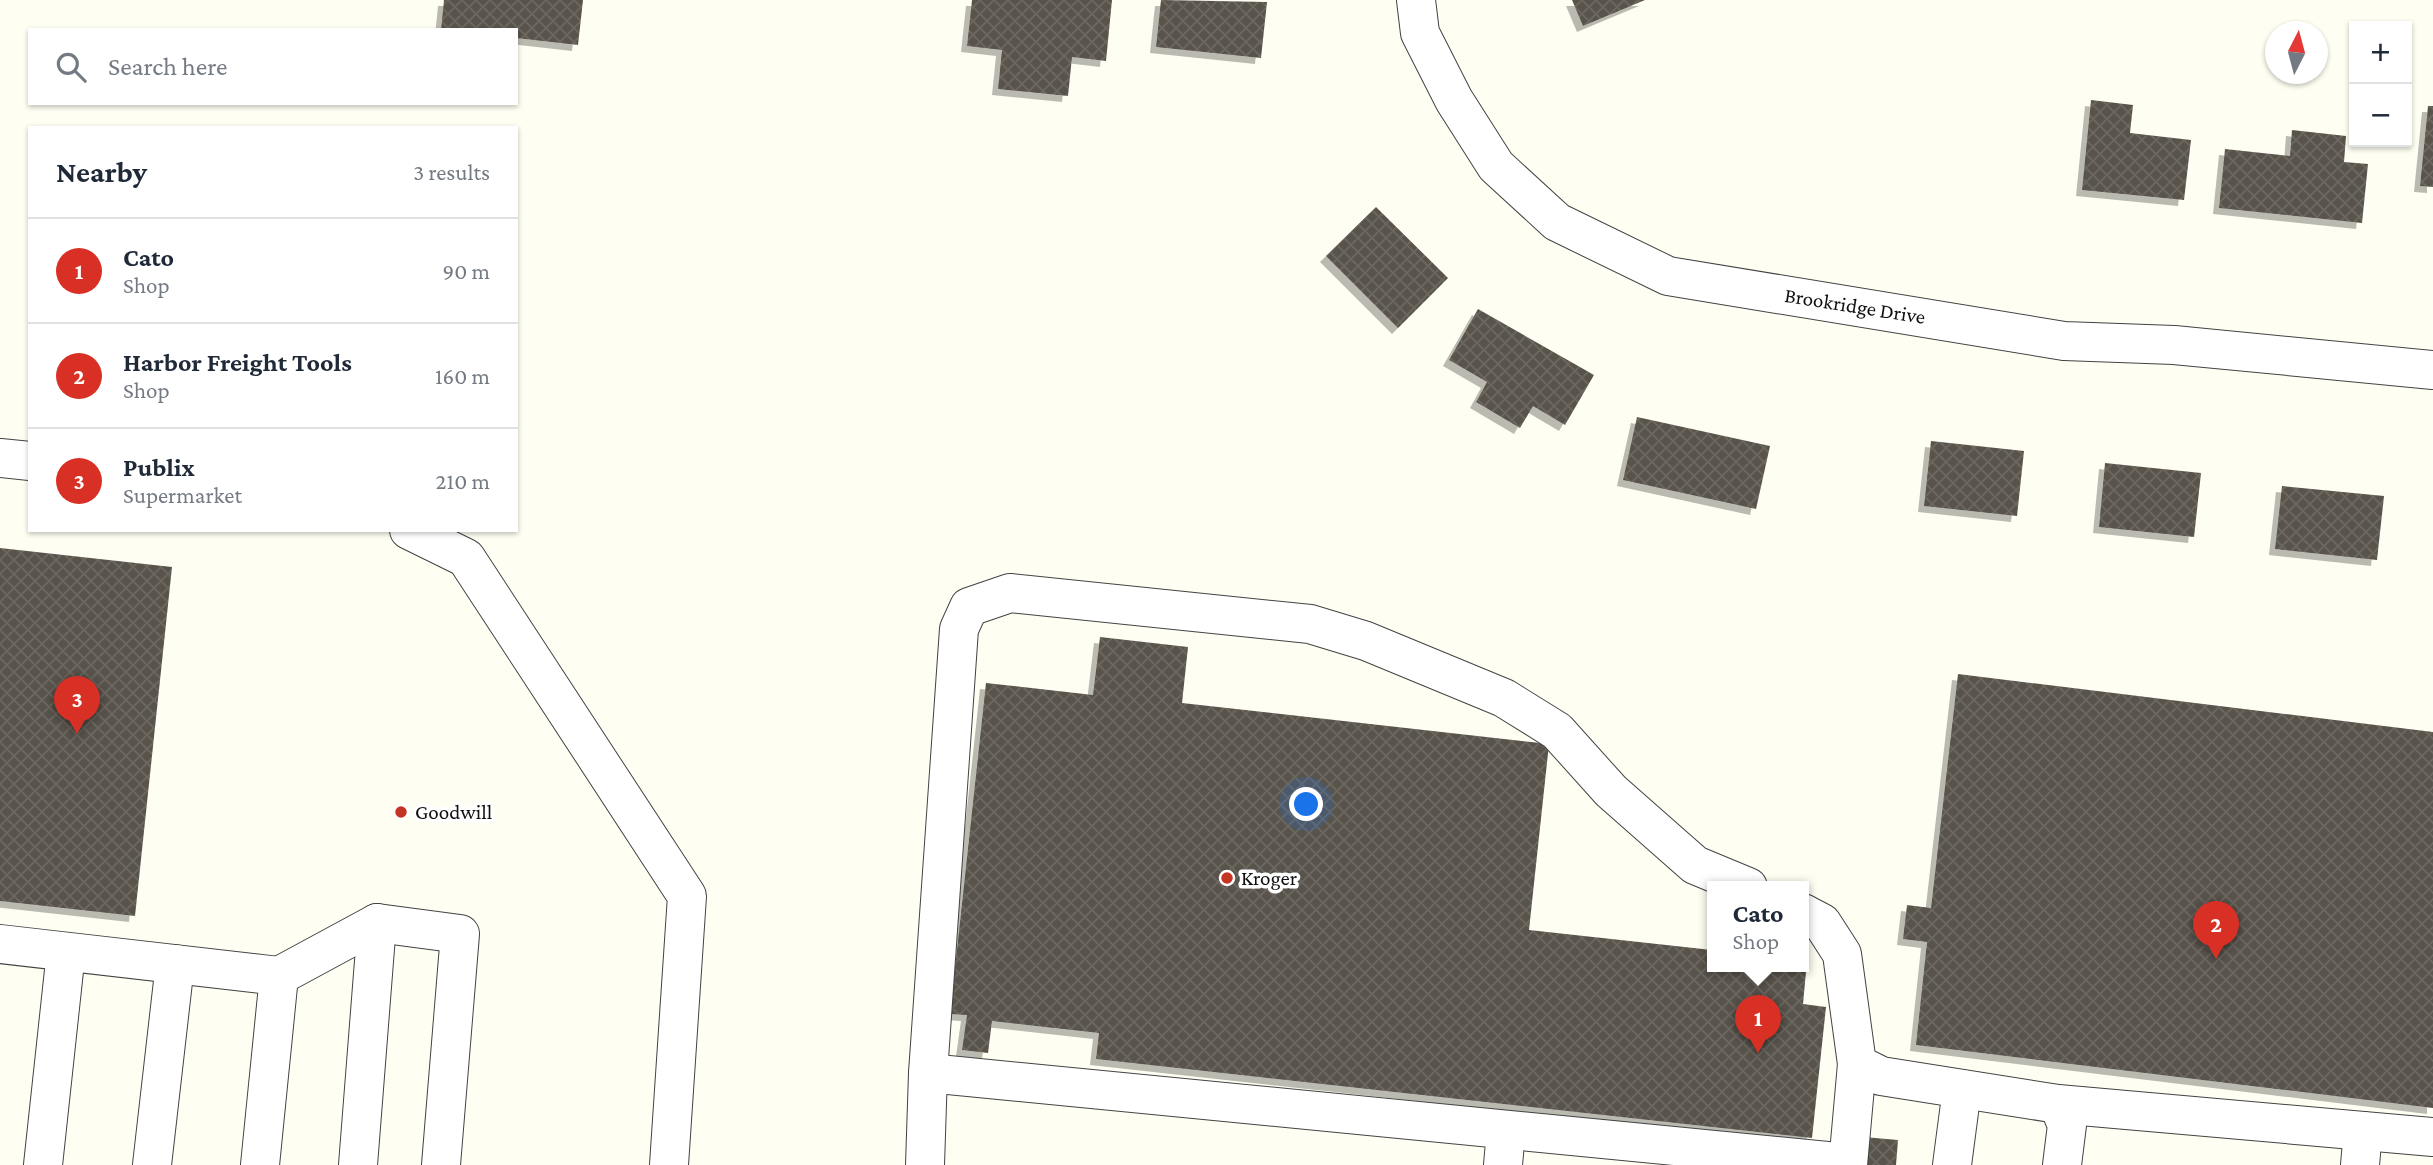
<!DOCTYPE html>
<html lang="en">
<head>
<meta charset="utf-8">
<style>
  body { margin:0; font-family:"Crimson Pro",serif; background:#f6f6f7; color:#1f2937 }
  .controls { position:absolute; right:21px; top:21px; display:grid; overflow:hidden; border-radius:0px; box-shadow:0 2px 5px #0004 }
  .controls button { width:63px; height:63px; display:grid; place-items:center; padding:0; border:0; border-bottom:2px solid #e0e1e3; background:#fff; color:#1f2937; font:35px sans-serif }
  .compass { position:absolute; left:2265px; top:21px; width:63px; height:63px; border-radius:50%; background:#fff; box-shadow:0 2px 5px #0004; rotate:6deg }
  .you { position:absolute; left:1307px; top:805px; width:24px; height:24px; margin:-18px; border:5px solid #fff; border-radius:50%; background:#1a73e8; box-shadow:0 0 0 10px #1a73e833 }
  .badge { display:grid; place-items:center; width:46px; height:46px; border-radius:50%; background:#d93025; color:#fff; font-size:23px; font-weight:700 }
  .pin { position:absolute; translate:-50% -58px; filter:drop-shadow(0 2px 4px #0008) }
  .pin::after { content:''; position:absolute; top:37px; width:24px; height:21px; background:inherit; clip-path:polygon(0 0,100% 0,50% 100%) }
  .popup { position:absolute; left:1707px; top:881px; width:102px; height:91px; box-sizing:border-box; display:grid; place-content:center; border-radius:0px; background:#fff; filter:drop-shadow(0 2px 5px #0005); font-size:23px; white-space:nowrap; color:#747a83 }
  .popup b { font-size:26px; color:#1f2937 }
  .popup::after { content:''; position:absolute; left:50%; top:100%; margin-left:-14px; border:14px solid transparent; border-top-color:#fff }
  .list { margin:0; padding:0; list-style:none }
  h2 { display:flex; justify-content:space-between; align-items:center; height:91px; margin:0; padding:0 28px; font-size:30px }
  h2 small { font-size:23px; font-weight:400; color:#747a83 }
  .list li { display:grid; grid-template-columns:46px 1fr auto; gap:21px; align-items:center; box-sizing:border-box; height:105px; padding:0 28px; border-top:2px solid #e0e1e3 }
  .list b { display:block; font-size:26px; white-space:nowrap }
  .list p { margin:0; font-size:23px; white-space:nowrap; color:#747a83 }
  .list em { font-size:23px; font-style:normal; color:#747a83 }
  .icon { flex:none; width:38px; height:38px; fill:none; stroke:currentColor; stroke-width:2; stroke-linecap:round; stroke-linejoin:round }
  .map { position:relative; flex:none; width:2433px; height:1165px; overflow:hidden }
  .search { position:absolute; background:#fff; box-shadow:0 2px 5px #0004; left:28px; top:28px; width:490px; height:77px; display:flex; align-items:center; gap:18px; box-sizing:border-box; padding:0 24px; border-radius:0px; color:#747a83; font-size:26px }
  .panel { position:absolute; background:#fff; box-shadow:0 2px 5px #0004; left:28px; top:126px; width:490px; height:406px; border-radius:0px }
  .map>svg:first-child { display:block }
</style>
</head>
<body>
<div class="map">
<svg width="2433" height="1165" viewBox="0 0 2433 1165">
  <defs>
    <pattern id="building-cross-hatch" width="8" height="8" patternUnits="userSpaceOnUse" patternTransform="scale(1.75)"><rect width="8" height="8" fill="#59534c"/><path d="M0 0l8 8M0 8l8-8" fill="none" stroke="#6c6761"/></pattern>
    <filter id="shadow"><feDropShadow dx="-6" dy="6" stdDeviation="0" flood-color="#0004"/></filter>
  </defs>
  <rect width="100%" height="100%" fill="#fffef2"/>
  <!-- building -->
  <g fill="url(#building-cross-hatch)" filter="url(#shadow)">
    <polygon points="444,0 583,0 578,45 516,38 516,30 441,30"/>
    <polygon points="972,0 1112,0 1106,61 1072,57 1068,96 998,89 1002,50 967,46"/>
    <polygon points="1161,0 1267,2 1261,58 1156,47"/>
    <polygon points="1572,0 1645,0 1583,26"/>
    <polygon points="2091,100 2133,105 2130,133 2191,140 2184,200 2082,190"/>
    <polygon points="2428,106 2433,106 2433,187 2420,186"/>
    <polygon points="2292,130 2346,136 2344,162 2368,164 2362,223 2219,208 2225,149 2290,156"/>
    <polygon points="1376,207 1448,278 1398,328 1326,256"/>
    <polygon points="1478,309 1594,375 1565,425 1533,406 1520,428 1476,402 1487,382 1449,360"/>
    <polygon points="1637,417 1770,446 1756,509 1623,480"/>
    <polygon points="1931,441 2024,451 2017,516 1924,506"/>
    <polygon points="2105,463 2201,473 2194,537 2099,527"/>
    <polygon points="2282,486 2384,496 2377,560 2275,549"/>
    <polygon points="0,548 172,567 135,916 0,901"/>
    <polygon points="1100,637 1188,647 1182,703 1549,744 1529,930 1712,950 1712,967 1803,967 1803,960 1807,961 1803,1004 1826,1007 1812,1138 1096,1059 1099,1033 992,1021 988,1053 962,1050 967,1015 950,1014 986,683 1093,695"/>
    <polygon points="1958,674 2433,732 2433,1108 1916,1045 1927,942 1903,939 1907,905 1931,908"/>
    <polygon points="1864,1137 1898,1140 1896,1165 1861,1165"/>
  </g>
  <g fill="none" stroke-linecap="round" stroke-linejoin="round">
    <!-- minor casing -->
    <g stroke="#434343" stroke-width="40">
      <g id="minor">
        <polyline points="1416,0 1420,33 1454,100 1496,166 1557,222 1668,276 2064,341 2174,345 2433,370"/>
        <polyline points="0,458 30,461"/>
        <polyline points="409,530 466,558 687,896 669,1165"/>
        <polyline points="1803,913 1822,923 1842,954 1857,1064 1881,1076 2058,1104 2067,1125 2062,1165"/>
        <polyline points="0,944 279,976 377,923 460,934 441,1165"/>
        <polyline points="928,1073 1848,1163"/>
        <polyline points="2058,1104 2433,1137"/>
        <polyline points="43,1165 66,952"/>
        <polyline points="152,1165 175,964"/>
        <polyline points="260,1165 279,976"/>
        <polyline points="358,1165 377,923"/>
        <polyline points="925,1165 928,1073 959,629 969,607 1010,593 1310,624 1366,641 1504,698 1557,731 1611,791 1695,865 1748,887"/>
        <polyline points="1503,1165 1506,1131"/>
        <polyline points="1848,1165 1857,1064"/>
        <polyline points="1952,1165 1962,1089"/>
        <polyline points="2360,1165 2363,1131"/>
      </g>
    </g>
    <!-- minor -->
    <use href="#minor" stroke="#fff" stroke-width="38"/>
  </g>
  <!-- markers -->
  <g fill="#c53423" stroke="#fff" stroke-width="2.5">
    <circle cx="401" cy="812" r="7"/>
    <circle cx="1227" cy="878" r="7"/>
  </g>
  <g text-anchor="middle" stroke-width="7" stroke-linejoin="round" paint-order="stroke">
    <!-- street labels -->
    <g font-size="21" fill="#101010" stroke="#fff">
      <text transform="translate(1855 306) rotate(9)" y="7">Brookridge Drive</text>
    </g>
    <!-- poi labels -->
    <g font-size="21" fill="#101010" stroke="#fff" text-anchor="start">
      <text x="415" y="819">Goodwill</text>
      <text x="1241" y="885">Kroger</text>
    </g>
  </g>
</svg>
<div class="controls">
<button>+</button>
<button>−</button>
</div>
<svg class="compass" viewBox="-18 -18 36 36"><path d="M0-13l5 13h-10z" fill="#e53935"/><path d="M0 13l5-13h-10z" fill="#747a83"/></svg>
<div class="you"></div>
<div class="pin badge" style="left:1758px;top:1053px">1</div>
<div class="popup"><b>Cato</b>Shop</div>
<div class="pin badge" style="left:2216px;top:959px">2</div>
<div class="pin badge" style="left:77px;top:734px">3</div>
<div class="search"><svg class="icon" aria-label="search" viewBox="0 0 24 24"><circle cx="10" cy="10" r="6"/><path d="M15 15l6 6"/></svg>Search here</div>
<section class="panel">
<h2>Nearby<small>3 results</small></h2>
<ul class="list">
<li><span class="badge">1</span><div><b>Cato</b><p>Shop</p></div><em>90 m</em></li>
<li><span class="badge">2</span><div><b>Harbor Freight Tools</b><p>Shop</p></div><em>160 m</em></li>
<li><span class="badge">3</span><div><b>Publix</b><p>Supermarket</p></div><em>210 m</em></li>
</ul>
</section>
</div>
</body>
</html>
